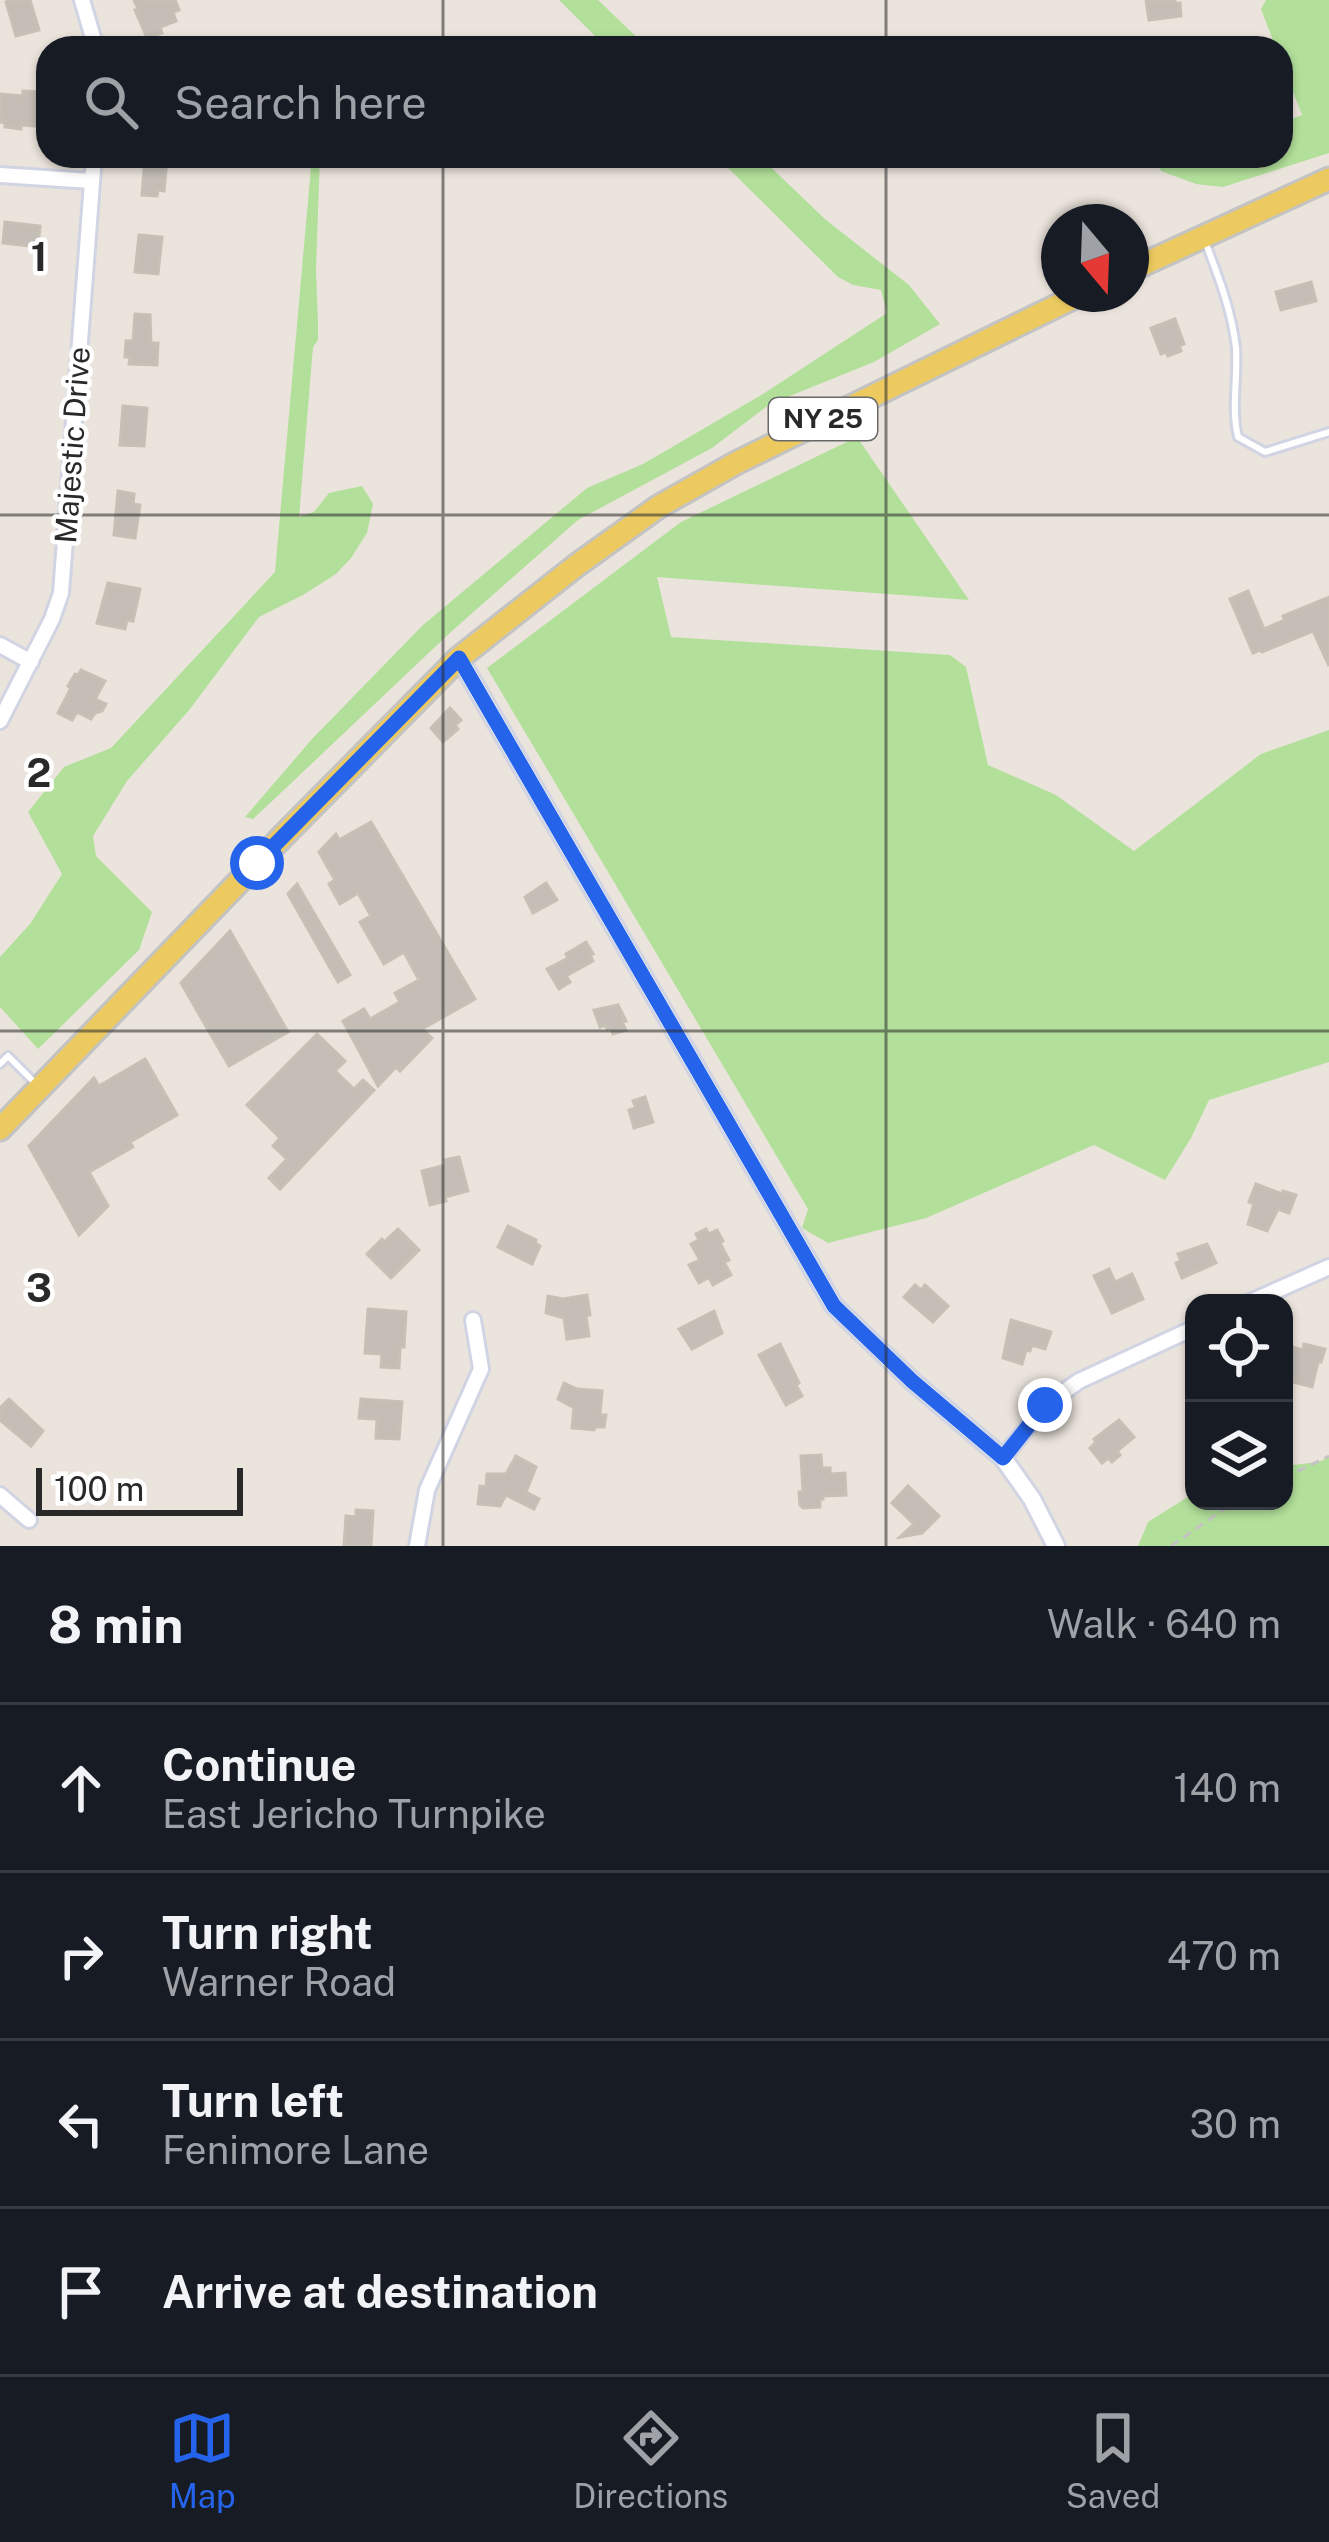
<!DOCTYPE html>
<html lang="en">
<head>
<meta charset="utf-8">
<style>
  body { margin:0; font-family:"Public Sans",sans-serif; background:#242831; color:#f1f3f6 }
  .controls { position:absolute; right:36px; bottom:36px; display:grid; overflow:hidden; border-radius:24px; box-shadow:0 3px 9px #0004 }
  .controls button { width:108px; height:108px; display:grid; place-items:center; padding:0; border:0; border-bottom:3px solid #363941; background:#171b24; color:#f1f3f6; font:60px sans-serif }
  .compass { position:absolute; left:1041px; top:204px; width:108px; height:108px; border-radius:50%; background:#171b24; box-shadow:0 3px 9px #0004; rotate:161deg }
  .scale { position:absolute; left:36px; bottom:30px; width:207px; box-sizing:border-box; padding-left:12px; border:6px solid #292929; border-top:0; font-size:33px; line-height:42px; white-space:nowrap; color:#292929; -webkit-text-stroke:9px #fff; paint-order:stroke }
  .stop { position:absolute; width:36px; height:36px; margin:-27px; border:9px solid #2563eb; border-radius:50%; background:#fff }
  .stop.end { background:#2563eb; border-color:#fff; box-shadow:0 3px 12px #0008 }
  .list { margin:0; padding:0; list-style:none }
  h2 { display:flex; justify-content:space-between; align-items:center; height:156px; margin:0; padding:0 48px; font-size:51px }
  h2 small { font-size:39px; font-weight:400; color:#9ea1a6 }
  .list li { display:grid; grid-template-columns:78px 1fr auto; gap:36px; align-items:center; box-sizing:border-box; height:168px; padding:0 48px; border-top:3px solid #363941 }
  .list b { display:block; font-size:45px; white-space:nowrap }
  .list p { margin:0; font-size:39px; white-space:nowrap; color:#9ea1a6 }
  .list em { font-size:39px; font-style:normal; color:#9ea1a6 }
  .icon { flex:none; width:66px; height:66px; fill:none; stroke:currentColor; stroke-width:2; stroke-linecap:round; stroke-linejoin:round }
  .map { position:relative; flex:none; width:1329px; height:1546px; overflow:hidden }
  .search { position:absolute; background:#171b24; box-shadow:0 3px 9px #0004; left:36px; right:36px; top:36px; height:132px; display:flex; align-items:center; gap:30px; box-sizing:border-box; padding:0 42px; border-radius:36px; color:#9ea1a6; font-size:45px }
  .sheet { height:828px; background:#171b24 }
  nav { display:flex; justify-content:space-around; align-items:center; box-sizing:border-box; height:168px; border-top:3px solid #363941; background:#171b24; font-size:33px; color:#9ea1a6 }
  nav a { display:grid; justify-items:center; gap:6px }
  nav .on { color:#2563eb }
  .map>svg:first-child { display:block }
</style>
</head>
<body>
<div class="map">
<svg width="1329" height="1546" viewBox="0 0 1329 1546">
  <rect width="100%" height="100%" fill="#ebe4dc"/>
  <!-- green -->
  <g fill="#b2e09a">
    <polygon points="559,0 598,0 648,48 607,48"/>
    <polygon points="1266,0 1329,0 1329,153 1223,187 1196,184 1161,171 1158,164 1181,156 1281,156 1281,123 1302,115 1281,61 1281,48 1276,48 1261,9"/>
    <polygon points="312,156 320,156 316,269 318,323 318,340 313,347 299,517 314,512 329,493 362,486 373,504 367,533 351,558 336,574 303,595 259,617 190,709 127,781 93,836 96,856 152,912 139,950 38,1049 0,1007 0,957 30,924 62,874 28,812 64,767 111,748 275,572"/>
    <polygon points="716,156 759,156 826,220 909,285 940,324 874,362 770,404 712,448 578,520 453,630 268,805 253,819 245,817 312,739 423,625 587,488 643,464 763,394 887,313 881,290 853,285 838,277"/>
    <polygon points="857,437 969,600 657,577 671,637 950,655 966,667 988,765 1056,795 1134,851 1261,754 1329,730 1329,1062 1209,1100 1191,1138 1165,1180 1094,1145 926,1218 828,1243 802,1228 808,1209 487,668 681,522"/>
    <polygon points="1329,1457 1329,1546 1138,1546 1148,1522 1194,1493 1194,1501 1284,1501 1284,1466 1319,1462"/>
  </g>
  <!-- building -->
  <g fill="#c4beb7" stroke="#c6c0b5" stroke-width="3">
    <polygon points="12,0 30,0 39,30 16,36 6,2"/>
    <polygon points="134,0 175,0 179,10 173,12 176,21 160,27 162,33 147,38 135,10 138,9"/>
    <polygon points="1146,0 1175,0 1175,4 1180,3 1181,16 1149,20"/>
    <polygon points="23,91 41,92 39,109 48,110 48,127 21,125 21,129 5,127 5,123 0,122 1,94 23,96"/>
    <polygon points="145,157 167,159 164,191 158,190 157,196 142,195"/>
    <polygon points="5,222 40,226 38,247 3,243"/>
    <polygon points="139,235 162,237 158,274 135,272"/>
    <polygon points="1311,282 1316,301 1281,310 1276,292"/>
    <polygon points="135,314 150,315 151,343 158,343 157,365 129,364 130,357 125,357 126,341 133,341"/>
    <polygon points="1175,319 1184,344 1179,346 1181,351 1168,356 1166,352 1161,354 1151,328"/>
    <polygon points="123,406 147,408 144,446 120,445"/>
    <polygon points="118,491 134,494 133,504 140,505 135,538 114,535"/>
    <polygon points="108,583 140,589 133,621 127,620 125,629 97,623"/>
    <polygon points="1248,591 1264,629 1285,620 1283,616 1329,597 1329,666 1313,631 1262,652 1260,650 1253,653 1230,599"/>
    <polygon points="81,670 105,681 95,699 106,704 102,711 95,713 91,719 77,712 72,720 58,713 71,688 68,686 75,674 78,675"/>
    <polygon points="450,708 461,720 455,725 458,729 443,742 431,728"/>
    <polygon points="371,822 475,999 422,1029 432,1038 400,1071 396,1067 378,1086 343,1021 364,1009 370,1019 400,1002 395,993 419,980 404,952 384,964 360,922 371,916 358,893 340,904 329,884 335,880 319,852 336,834 339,840"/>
    <polygon points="546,883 557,900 533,913 525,897"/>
    <polygon points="297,884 350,975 338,982 288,894"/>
    <polygon points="230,931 288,1032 229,1066 181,983"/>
    <polygon points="586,942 593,954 590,955 593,961 566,976 570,982 559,989 547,969 568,958 566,954"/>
    <polygon points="618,1005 626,1021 622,1022 626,1030 613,1034 611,1028 607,1029 605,1025 600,1027 594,1010"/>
    <polygon points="317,1034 345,1061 335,1071 354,1089 363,1080 374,1090 280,1189 269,1178 287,1159 273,1146 280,1138 247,1105"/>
    <polygon points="145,1059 177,1115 130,1142 133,1147 89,1172 108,1206 79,1235 29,1146 94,1078 99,1086"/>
    <polygon points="645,1097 653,1122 634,1128 629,1110 636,1108 633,1101"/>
    <polygon points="459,1157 468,1191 445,1197 446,1201 430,1205 422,1171 446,1165 445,1160"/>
    <polygon points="1256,1184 1282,1194 1283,1191 1296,1195 1289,1213 1278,1209 1267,1231 1248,1224 1254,1204 1249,1202"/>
    <polygon points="508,1226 536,1240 535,1243 540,1246 532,1264 498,1247"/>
    <polygon points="398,1229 419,1250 391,1278 367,1254 382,1239 384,1242"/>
    <polygon points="706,1229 709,1234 717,1230 723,1241 720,1243 729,1260 724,1262 731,1275 713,1285 709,1277 699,1283 689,1265 700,1260 691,1244 699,1240 696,1234"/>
    <polygon points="1207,1244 1216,1263 1182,1278 1176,1263 1181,1261 1178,1254"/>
    <polygon points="1109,1269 1115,1282 1132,1274 1143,1299 1112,1313 1094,1276"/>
    <polygon points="915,1285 921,1290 925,1285 948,1306 933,1322 904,1297"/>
    <polygon points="587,1295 590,1315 586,1316 589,1336 567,1339 564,1318 546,1313 548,1296 563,1299"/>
    <polygon points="368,1309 406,1312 404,1347 400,1347 399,1368 381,1367 382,1354 365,1353"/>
    <polygon points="714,1311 722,1333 692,1349 679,1329"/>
    <polygon points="1011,1320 1051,1332 1045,1349 1032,1345 1030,1351 1026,1350 1022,1364 1003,1358"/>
    <polygon points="780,1344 799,1383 796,1385 802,1396 786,1405 759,1355"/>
    <polygon points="1304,1344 1325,1349 1321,1362 1318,1362 1312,1387 1293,1382 1295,1378 1284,1375 1284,1345 1303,1350"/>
    <polygon points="564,1383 577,1389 602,1391 600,1415 606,1415 604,1427 595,1427 594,1430 572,1428 574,1408 558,1399"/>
    <polygon points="9,1399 43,1431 31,1446 0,1420 0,1408"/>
    <polygon points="361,1399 402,1402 399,1439 376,1438 377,1419 359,1418"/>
    <polygon points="1119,1420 1134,1437 1117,1451 1120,1455 1112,1462 1108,1458 1102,1463 1090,1448 1096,1442 1094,1439"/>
    <polygon points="821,1455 822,1468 830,1468 830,1474 845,1473 846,1495 823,1496 823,1499 820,1499 820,1507 803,1508 800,1505 799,1492 803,1492 801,1456"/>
    <polygon points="516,1456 536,1467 526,1492 539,1499 534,1509 506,1495 500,1506 478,1504 480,1486 486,1487 487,1474 506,1474"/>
    <polygon points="908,1486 939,1516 922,1533 900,1537 914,1524 892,1503"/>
    <polygon points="356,1510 373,1511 371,1546 344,1546 346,1516 356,1517"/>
  </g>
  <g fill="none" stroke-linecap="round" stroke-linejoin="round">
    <!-- service casing -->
    <g stroke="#d1d4e2" stroke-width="12">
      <g id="service">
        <path d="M1206,244C1219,278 1232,312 1236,348C1238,378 1231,408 1238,437L1265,452L1329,432"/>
        <polyline points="0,1064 8,1056 37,1085"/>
      </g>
    </g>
    <!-- minor casing -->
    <g stroke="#d1d4e2" stroke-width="20">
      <g id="minor">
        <polyline points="82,0 96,48"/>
        <polyline points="0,175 91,181"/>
        <polyline points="0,645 31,662"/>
        <polyline points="0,721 52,619 61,593 94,156"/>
        <polyline points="1248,1303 1329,1267"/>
        <polyline points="1003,1458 1045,1405 1079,1381 1194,1328"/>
        <polyline points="0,1495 29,1520"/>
        <polyline points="417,1546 427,1490 481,1369 473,1320"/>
      </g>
    </g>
    <!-- tertiary casing -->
    <g stroke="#d1d4e2" stroke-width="22">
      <polyline id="tertiary" points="459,658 834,1306 912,1381 1003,1458 1032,1499 1056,1546"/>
    </g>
    <!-- primary casing -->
    <g stroke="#c3c3c3" stroke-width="27">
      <g id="primary">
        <polyline points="1131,270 1329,179"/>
        <polyline points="0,1129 285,834 459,658 577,565 658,507 736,463 1081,294"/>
      </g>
    </g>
    <!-- path -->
    <g stroke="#c3c3c3" stroke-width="3" stroke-dasharray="9 6" stroke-linecap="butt">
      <polyline points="1284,1478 1329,1456"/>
      <polyline points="1171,1546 1236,1501"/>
    </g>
    <!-- service -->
    <use href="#service" stroke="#fff" stroke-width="6"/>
    <!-- minor -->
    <use href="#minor" stroke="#fff" stroke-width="14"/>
    <!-- tertiary -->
    <use href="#tertiary" stroke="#fff" stroke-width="16"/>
    <!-- primary -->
    <use href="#primary" stroke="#ecca60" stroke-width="21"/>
  </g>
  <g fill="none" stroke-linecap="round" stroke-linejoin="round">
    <!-- route -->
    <polyline stroke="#2563eb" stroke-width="15" points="257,863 459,658 834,1306 912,1381 1003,1458 1045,1405"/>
  </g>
  <!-- grid -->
  <path fill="none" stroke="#292929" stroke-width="3" stroke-opacity="0.55" d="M443,0V48M886,0V48M443,156V1546M886,156V1546M0,515H1329M0,1031H1329"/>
  <g text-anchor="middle" stroke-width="9" stroke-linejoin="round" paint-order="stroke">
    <!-- shield labels -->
    <rect fill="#fff" stroke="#696969" stroke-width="3" x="769" y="398" width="108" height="42" rx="9"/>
    <g font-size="27" font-weight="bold" fill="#292929">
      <text x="823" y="428">NY 25</text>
    </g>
    <!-- street labels -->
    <g font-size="30" fill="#292929" stroke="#fff">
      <text transform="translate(73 445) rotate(-86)" y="10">Majestic Drive</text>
    </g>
  </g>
  <g font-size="39" text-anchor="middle" font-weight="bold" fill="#292929" stroke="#fff" stroke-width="9" stroke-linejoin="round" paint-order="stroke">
    <text x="39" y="271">1</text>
    <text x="39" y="787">2</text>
    <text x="39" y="1302">3</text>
  </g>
</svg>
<div class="controls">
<button><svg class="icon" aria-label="locate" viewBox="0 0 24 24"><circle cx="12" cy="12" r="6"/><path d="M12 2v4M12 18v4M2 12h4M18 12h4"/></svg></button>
<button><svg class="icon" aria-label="layers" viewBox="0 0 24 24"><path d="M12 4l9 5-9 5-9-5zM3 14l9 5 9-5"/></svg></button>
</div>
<svg class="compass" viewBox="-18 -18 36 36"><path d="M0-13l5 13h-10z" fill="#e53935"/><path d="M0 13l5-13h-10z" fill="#9ea1a6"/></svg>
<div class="scale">100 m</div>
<div class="stop" style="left:257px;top:863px"></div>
<div class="stop end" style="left:1045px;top:1405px"></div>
<div class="search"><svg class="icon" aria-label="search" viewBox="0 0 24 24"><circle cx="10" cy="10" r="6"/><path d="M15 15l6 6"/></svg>Search here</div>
</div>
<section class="sheet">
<h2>8 min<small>Walk · 640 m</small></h2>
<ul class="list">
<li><svg class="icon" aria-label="ahead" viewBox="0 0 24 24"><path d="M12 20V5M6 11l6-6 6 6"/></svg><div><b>Continue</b><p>East Jericho Turnpike</p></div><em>140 m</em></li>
<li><svg class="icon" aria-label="right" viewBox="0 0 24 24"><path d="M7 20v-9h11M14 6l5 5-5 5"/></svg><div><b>Turn right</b><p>Warner Road</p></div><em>470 m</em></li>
<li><svg class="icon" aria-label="left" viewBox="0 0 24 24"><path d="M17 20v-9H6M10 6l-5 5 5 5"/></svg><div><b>Turn left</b><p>Fenimore Lane</p></div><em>30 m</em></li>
<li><svg class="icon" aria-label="arrive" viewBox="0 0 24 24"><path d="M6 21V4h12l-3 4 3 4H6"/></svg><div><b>Arrive at destination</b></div></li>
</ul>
</section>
<nav>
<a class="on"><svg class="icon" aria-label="map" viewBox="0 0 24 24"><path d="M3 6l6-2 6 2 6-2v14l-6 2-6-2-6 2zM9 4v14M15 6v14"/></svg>Map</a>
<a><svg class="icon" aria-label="directions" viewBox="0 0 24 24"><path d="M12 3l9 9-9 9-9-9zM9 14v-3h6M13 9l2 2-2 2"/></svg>Directions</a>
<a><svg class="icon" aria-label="saved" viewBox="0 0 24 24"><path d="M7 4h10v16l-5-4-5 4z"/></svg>Saved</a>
</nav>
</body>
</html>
